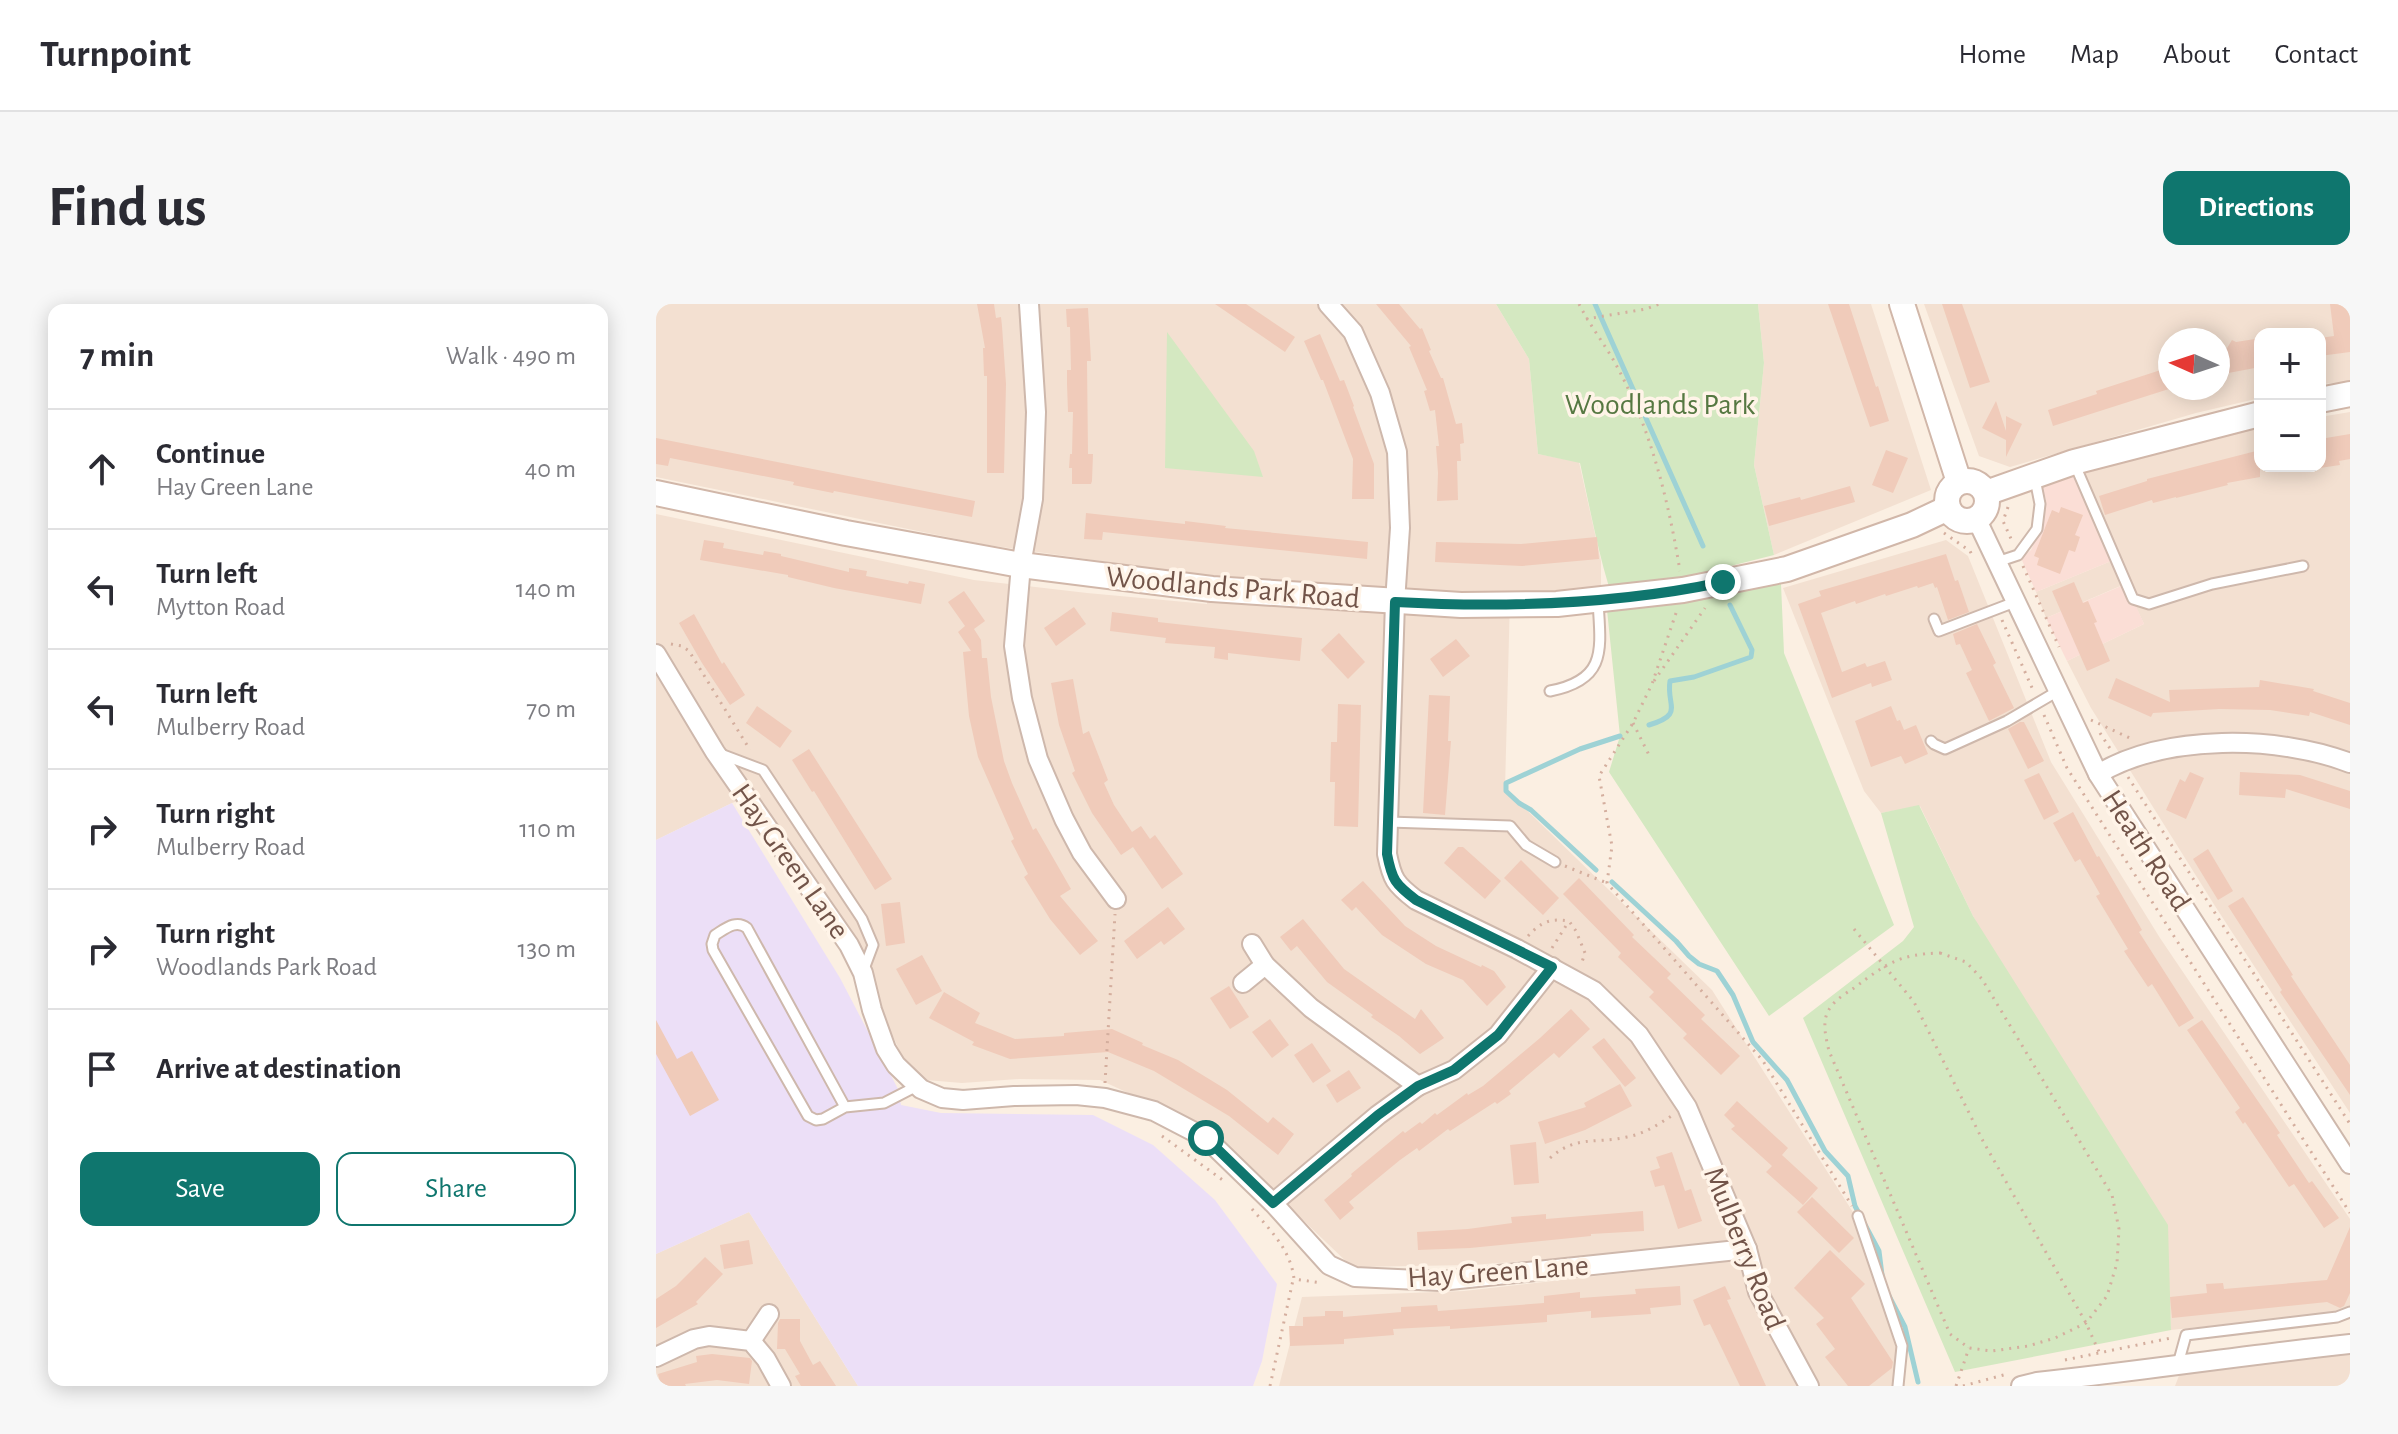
<!DOCTYPE html>
<html lang="en">
<head>
<meta charset="utf-8">
<style>
  body { margin:0; font-family:"Alegreya Sans",sans-serif; background:#f7f7f7; color:#2b2b33 }
  .controls { position:absolute; right:24px; top:24px; display:grid; overflow:hidden; border-radius:16px; box-shadow:0 4px 20px #0003 }
  .controls button { width:72px; height:72px; display:grid; place-items:center; padding:0; border:0; border-bottom:2px solid #e1e1e2; background:#fff; color:#2b2b33; font:40px sans-serif }
  .compass { position:absolute; left:1502px; top:24px; width:72px; height:72px; border-radius:50%; background:#fff; box-shadow:0 4px 20px #0003; rotate:273deg }
  .stop { position:absolute; width:24px; height:24px; margin:-18px; border:6px solid #0f766e; border-radius:50%; background:#fff }
  .stop.end { background:#0f766e; border-color:#fff; box-shadow:0 2px 8px #0008 }
  .list { margin:0; padding:0; list-style:none }
  h2 { display:flex; justify-content:space-between; align-items:center; height:104px; margin:0; padding:0 32px; font-size:34px }
  h2 small { font-size:26px; font-weight:400; color:#7c7c81 }
  .list li { display:grid; grid-template-columns:52px 1fr auto; gap:24px; align-items:center; box-sizing:border-box; height:120px; padding:0 32px; border-top:2px solid #e1e1e2 }
  .list b { display:block; font-size:30px; white-space:nowrap }
  .list p { margin:0; font-size:26px; white-space:nowrap; color:#7c7c81 }
  .list em { font-size:26px; font-style:normal; color:#7c7c81 }
  .actions { display:flex; gap:16px; padding:24px 32px }
  .actions a { flex:1; padding:18px 0; border:2px solid #0f766e; border-radius:16px; text-align:center; font-size:28px; color:#0f766e }
  .actions .main { background:#0f766e; color:#fff }
  .icon { flex:none; width:44px; height:44px; fill:none; stroke:currentColor; stroke-width:2; stroke-linecap:round; stroke-linejoin:round }
  .map { position:relative; flex:none; width:1694px; height:1082px; overflow:hidden; border-radius:16px }
  header { display:flex; align-items:center; gap:48px; box-sizing:border-box; height:112px; padding:0 40px; background:#fff; border-bottom:2px solid #e1e1e2 }
  header strong { font-size:38px }
  nav { display:flex; gap:44px; margin-inline-start:auto; font-size:28px }
  .intro { display:flex; align-items:center; justify-content:space-between; box-sizing:border-box; height:192px; padding:0 48px }
  h1 { margin:0; font-size:56px }
  .button { padding:20px 36px; border-radius:16px; background:#0f766e; color:#fff; font-size:28px; font-weight:700 }
  main { display:flex; gap:48px; padding:0 48px }
  aside { flex:1; background:#fff; border-radius:16px; box-shadow:0 4px 20px #0003 }
  .map>svg:first-child { display:block }
</style>
</head>
<body>
<header>
<strong>Turnpoint</strong>
<nav><a>Home</a><a>Map</a><a>About</a><a>Contact</a></nav>
</header>
<div class="intro"><h1>Find us</h1><a class="button">Directions</a></div>
<main>
<aside>
<h2>7 min<small>Walk · 490 m</small></h2>
<ul class="list">
<li><svg class="icon" aria-label="ahead" viewBox="0 0 24 24"><path d="M12 20V5M6 11l6-6 6 6"/></svg><div><b>Continue</b><p>Hay Green Lane</p></div><em>40 m</em></li>
<li><svg class="icon" aria-label="left" viewBox="0 0 24 24"><path d="M17 20v-9H6M10 6l-5 5 5 5"/></svg><div><b>Turn left</b><p>Mytton Road</p></div><em>140 m</em></li>
<li><svg class="icon" aria-label="left" viewBox="0 0 24 24"><path d="M17 20v-9H6M10 6l-5 5 5 5"/></svg><div><b>Turn left</b><p>Mulberry Road</p></div><em>70 m</em></li>
<li><svg class="icon" aria-label="right" viewBox="0 0 24 24"><path d="M7 20v-9h11M14 6l5 5-5 5"/></svg><div><b>Turn right</b><p>Mulberry Road</p></div><em>110 m</em></li>
<li><svg class="icon" aria-label="right" viewBox="0 0 24 24"><path d="M7 20v-9h11M14 6l5 5-5 5"/></svg><div><b>Turn right</b><p>Woodlands Park Road</p></div><em>130 m</em></li>
<li><svg class="icon" aria-label="arrive" viewBox="0 0 24 24"><path d="M6 21V4h12l-3 4 3 4H6"/></svg><div><b>Arrive at destination</b></div></li>
</ul>
<div class="actions"><a class="main">Save</a><a>Share</a></div>
</aside>
<div class="map">
<svg width="1694" height="1082" viewBox="0 0 1694 1082">
  <rect width="100%" height="100%" fill="#fbefe2"/>
  <!-- residential -->
  <g fill="#f3e0d1" fill-rule="evenodd">
    <polygon points="0,0 840,0 873,55 882,150 923,158 945,257 945,285 854,294 849,485 1056,686 1200,913 1245,1057 1246,1082 623,1082 646,993 808,987 976,968 975,949 815,961 696,963 553,826 444,776 363,775 306,779 270,776 247,754 226,709 214,669 100,490 76,499 0,536 0,210 318,276 431,289 551,300 551,272 325,240 0,173"/>
    <polygon points="1102,0 1215,0 1275,186 1118,251 1098,161 1108,59"/>
    <path d="M1268,0H1694V78L1664,80V30H1604V94L1540,109L1354,163L1323,152ZM1514,36H1562V84H1514Z"/>
    <polygon points="1694,108 1694,809 1559,602 1435,404 1411,357 1488,320 1469,280 1390,314 1380,288 1460,255 1420,169 1567,129 1604,123 1604,162 1664,162 1664,113"/>
    <polygon points="1290,236 1312,252 1395,458 1504,634 1694,915 1694,1004 1678,1009 1515,1026 1513,983 1317,612 1264,502 1225,509 1208,487 1127,284"/>
    <polygon points="93,908 202,1082 0,1082 0,950"/>
    <polygon points="1694,1044 1694,1082 1519,1082 1524,1069"/>
  </g>
  <!-- commercial -->
  <g fill="#fbded6">
    <polygon points="1420,169 1460,255 1380,288 1365,254 1375,246 1386,221 1390,196 1386,184"/>
    <polygon points="1470,280 1488,320 1411,357 1390,314"/>
  </g>
  <!-- education -->
  <polygon fill="#ecdff7" points="76,499 184,674 242,785 245,801 285,809 437,811 497,841 559,896 621,980 606,1057 597,1082 202,1082 93,908 0,950 0,536"/>
  <!-- green -->
  <g fill="#d4e8c1">
    <path d="M840,0H1102L1108,59L1098,161L1118,251L1023,275L953,283C941,243 933,200 924,159L882,150L873,55Z"/>
    <polygon points="511,28 598,147 607,173 509,164"/>
    <polygon points="1125,280 1128,349 1238,621 1113,712 953,468 964,432 951,306"/>
    <polygon points="1263,501 1317,612 1512,921 1515,1026 1299,1068 1147,714 1247,637 1258,623 1225,509"/>
  </g>
  <g fill="none" stroke-linecap="round" stroke-linejoin="round">
    <!-- stream -->
    <g stroke="#9ed2d5" stroke-width="5">
      <polyline points="939,0 1047,242"/>
      <path d="M993,421C1029,410 1010,402 1014,377L1038,373L1095,353L1096,346L1074,301"/>
      <polyline points="940,566 875,506 863,499 850,487 850,479 924,445 964,432"/>
      <polyline points="956,578 1020,637 1033,652 1043,660 1061,667 1077,691 1097,738 1131,776 1169,847 1192,872 1199,902 1223,947 1226,971"/>
      <polyline points="1233,992 1249,1023 1262,1078"/>
    </g>
  </g>
  <!-- building -->
  <g fill="#f0cbba">
    <polygon points="321,0 338,0 340,14 345,13 346,22 350,80 348,169 331,169 331,72 328,72 327,44 329,44"/>
    <polygon points="559,0 590,0 639,33 629,48"/>
    <polygon points="720,0 743,0 764,25 766,24 775,46 773,47 785,74 787,74 800,120 806,119 808,139 804,140 805,157 801,157 802,196 781,197 782,169 780,142 783,142 779,106 774,107 768,87 771,86 753,43 755,42"/>
    <polygon points="1172,0 1193,0 1220,83 1222,82 1233,117 1214,123"/>
    <polygon points="1286,0 1306,0 1334,78 1314,84"/>
    <polygon points="1674,0 1694,0 1694,48 1664,52 1664,34 1678,32"/>
    <polygon points="432,4 435,57 431,57 432,150 437,150 436,177 435,180 416,180 416,164 413,164 414,150 416,150 417,108 412,108 411,80 411,66 415,66 414,23 411,23 410,5"/>
    <polygon points="664,30 684,77 688,76 698,102 697,103 718,160 718,195 696,195 697,155 667,76 665,76 648,37"/>
    <polygon points="1599,35 1600,42 1604,41 1604,63 1562,71 1562,59 1576,36 1580,38"/>
    <polygon points="1514,63 1514,84 1516,84 1397,122 1392,106 1441,90 1440,87"/>
    <polygon points="1340,97 1350,127 1350,112 1366,120 1350,153 1350,136 1326,124"/>
    <polygon points="1694,130 1694,155 1683,157 1684,161 1664,164 1664,135"/>
    <polygon points="0,134 319,197 316,213 178,187 177,189 137,181 138,178 14,154 12,162 0,160"/>
    <polygon points="1230,146 1252,154 1237,189 1216,181"/>
    <polygon points="1604,146 1604,173 1571,179 1572,181 1520,194 1520,193 1497,199 1496,196 1449,211 1443,192 1491,177 1491,175"/>
    <polygon points="1194,182 1199,198 1113,222 1108,202 1144,193 1145,196"/>
    <polygon points="1405,203 1427,211 1419,231 1424,233 1419,248 1413,246 1404,270 1381,261 1383,254 1378,252 1396,206 1403,209"/>
    <polygon points="430,209 529,220 529,217 570,222 569,224 712,238 711,255 447,228 446,236 428,235"/>
    <polygon points="941,233 943,255 866,262 779,258 780,238 865,240"/>
    <polygon points="48,236 68,239 67,244 107,251 108,247 125,250 125,252 193,268 193,264 211,267 210,272 252,280 253,277 269,280 265,300 178,284 132,273 132,271 44,256"/>
    <polygon points="1290,250 1299,277 1302,276 1313,308 1292,316 1281,283 1279,284 1277,279 1262,284 1261,282 1230,292 1229,290 1200,300 1199,297 1165,309 1186,368 1209,359 1211,363 1229,357 1236,376 1216,383 1215,379 1176,394 1142,300 1165,292 1163,287"/>
    <polygon points="1418,278 1427,299 1432,297 1441,318 1438,319 1454,357 1431,367 1396,287"/>
    <polygon points="308,287 329,317 318,325 325,336 326,354 331,354 335,393 348,457 356,479 377,526 380,524 415,585 404,592 442,637 424,651 394,615 368,573 372,570 355,537 358,535 322,453 313,412 307,348 315,347 302,328 309,322 292,298"/>
    <polygon points="418,303 430,320 400,342 388,324"/>
    <polygon points="456,308 502,314 502,318 646,334 644,357 572,349 572,356 558,354 559,343 509,339 510,334 454,327"/>
    <polygon points="38,310 66,360 68,358 89,391 74,401 46,359 23,319"/>
    <polygon points="1321,320 1340,359 1337,361 1358,404 1333,417 1310,369 1316,366 1304,340 1300,341 1297,330"/>
    <polygon points="683,329 709,358 692,375 665,346"/>
    <polygon points="800,335 814,352 787,373 774,355"/>
    <polygon points="1460,374 1514,398 1513,386 1603,383 1604,376 1658,385 1657,387 1694,399 1694,421 1654,408 1653,412 1614,406 1563,405 1497,409 1495,413 1452,394"/>
    <polygon points="417,375 427,430 433,427 452,476 448,479 458,501 476,528 485,522 494,535 499,531 527,570 506,585 477,543 465,551 436,509 416,469 419,467 403,421 395,379"/>
    <polygon points="773,391 794,392 792,437 795,437 789,511 767,509"/>
    <polygon points="682,400 705,401 702,523 678,522 679,478 674,478 675,438 681,438"/>
    <polygon points="101,402 136,427 124,444 90,419"/>
    <polygon points="1235,402 1241,417 1244,416 1248,426 1260,421 1272,450 1249,460 1245,452 1215,463 1199,417"/>
    <polygon points="1364,418 1368,418 1388,457 1372,465 1352,425"/>
    <polygon points="153,445 236,575 219,586 158,487 156,488 136,456"/>
    <polygon points="1534,468 1548,474 1530,515 1510,506 1524,475 1529,478"/>
    <polygon points="1584,468 1644,471 1694,487 1694,505 1630,485 1629,494 1583,491"/>
    <polygon points="1383,469 1403,508 1388,516 1368,476"/>
    <polygon points="1417,508 1441,553 1443,552 1486,626 1483,628 1538,714 1523,723 1496,680 1492,683 1468,647 1472,645 1440,592 1444,590 1424,555 1419,558 1397,519"/>
    <polygon points="802,543 807,543 845,577 829,595 788,559"/>
    <polygon points="1552,545 1577,587 1562,596 1537,555"/>
    <polygon points="865,556 903,594 887,611 848,574"/>
    <polygon points="923,574 978,631 976,633 1015,670 1011,674 1049,711 1045,715 1084,752 1065,771 1027,734 1031,730 993,693 998,688 962,653 965,649 907,590"/>
    <polygon points="707,577 749,622 780,642 825,663 826,661 838,667 850,683 831,702 807,676 770,660 726,631 700,603 696,607 685,596"/>
    <polygon points="1587,593 1637,671 1635,672 1694,761 1694,791 1624,688 1626,686 1572,602"/>
    <polygon points="244,598 249,639 230,642 225,600"/>
    <polygon points="512,603 529,625 508,641 505,637 481,655 468,637"/>
    <polygon points="647,615 688,665 759,715 765,705 788,734 764,750 743,732 715,713 717,711 671,678 641,642 635,647 624,633"/>
    <polygon points="266,651 286,687 260,701 240,665"/>
    <polygon points="573,682 593,713 574,725 554,694"/>
    <polygon points="288,688 324,709 319,719 359,735 408,732 408,729 456,725 487,739 486,741 522,756 571,786 612,819 617,813 638,830 622,851 573,812 498,767 452,748 354,755 316,741 318,738 273,714"/>
    <polygon points="915,705 934,725 903,754 898,749 853,787 855,790 841,800 839,798 794,827 792,825 763,847 761,844 744,856 693,898 698,904 684,916 668,896 696,872 695,870 747,827 749,829 764,818 766,820 779,809 781,811 811,789 812,791 827,782 884,734"/>
    <polygon points="614,715 633,741 616,754 596,728"/>
    <polygon points="0,716 21,755 36,747 63,796 34,812 0,750"/>
    <polygon points="1546,716 1624,829 1621,831 1653,879 1656,877 1683,914 1668,924 1638,880 1633,883 1589,818 1587,820 1579,808 1584,804 1531,726"/>
    <polygon points="948,734 980,774 969,783 936,743"/>
    <polygon points="656,739 675,767 657,779 638,751"/>
    <polygon points="693,766 705,784 681,799 670,781"/>
    <polygon points="964,780 976,802 929,826 889,840 882,818 930,803 928,799"/>
    <polygon points="1081,797 1132,844 1126,851 1162,884 1147,901 1110,868 1116,862 1075,825 1079,822 1068,811"/>
    <polygon points="880,838 883,879 858,881 854,841"/>
    <polygon points="1016,848 1029,887 1035,885 1046,917 1022,925 1008,881 999,883 994,867 1004,864 1000,853"/>
    <polygon points="1156,893 1198,934 1183,949 1141,908"/>
    <polygon points="987,907 988,927 935,930 935,932 814,944 762,946 761,928 812,925 856,919 855,913 890,910 890,915"/>
    <polygon points="1694,923 1694,989 1688,1002 1684,1004 1671,998 1516,1014 1514,993 1551,989 1550,980 1567,979 1568,985 1671,976"/>
    <polygon points="93,936 97,960 68,965 64,941"/>
    <polygon points="1174,946 1209,980 1195,994 1237,1058 1236,1064 1213,1082 1192,1082 1169,1053 1179,1045 1160,1020 1168,1014 1138,984"/>
    <polygon points="49,953 67,970 40,998 42,1000 0,1024 0,995 20,982"/>
    <polygon points="1024,982 1025,1001 994,1004 995,1010 935,1014 935,1007 891,1011 891,1018 794,1025 794,1022 737,1025 738,1031 688,1035 688,1040 634,1042 633,1022 647,1022 647,1013 669,1012 669,1007 687,1007 687,1013 745,1008 745,1003 781,1001 782,1007 837,1003 888,999 888,992 924,988 924,994 980,990 979,985"/>
    <polygon points="1069,982 1075,995 1071,996 1110,1082 1084,1082 1054,1020 1048,1022 1037,996"/>
    <polygon points="124,1015 144,1015 144,1037 157,1061 164,1057 180,1082 145,1082 139,1072 144,1070 129,1045 121,1045 122,1019"/>
    <polygon points="56,1050 94,1054 96,1057 93,1080 61,1076 29,1080 30,1082 5,1082 2,1070 41,1058 40,1052"/>
  </g>
  <g fill="none" stroke-linecap="round" stroke-linejoin="round">
    <!-- lane casing -->
    <g stroke="#ceb8ac" stroke-width="13">
      <g id="lane">
        <polyline points="1419,161 1477,295 1493,300 1556,280 1647,262"/>
        <polyline points="1341,258 1362,251 1381,225 1384,200 1379,175"/>
        <polyline points="1278,315 1283,327 1359,298"/>
        <path d="M894,387C951,376 945,346 942,298"/>
        <polyline points="1275,437 1278,440 1289,445 1351,417 1402,387"/>
        <polyline points="62,449 107,466 206,615 217,641 208,665"/>
        <polyline points="733,518 854,522 870,541 899,558"/>
        <path d="M189,803L91,624C80,615 69,625 59,631L56,640L57,646L152,812L160,816L167,815L189,803L228,799L261,782"/>
        <polyline points="1202,912 1246,1042 1242,1082"/>
        <polyline points="1522,1060 1530,1031 1681,1013 1694,1008"/>
      </g>
    </g>
    <!-- street casing -->
    <g stroke="#ceb8ac" stroke-width="22">
      <g id="street">
        <polyline points="373,0 380,108 377,195 365,261 358,342 366,394 382,455 408,515 426,549 460,595"/>
        <path d="M672,0L697,28L724,89L741,148L744,224L739,298L731,550C736,575 739,580 760,596L861,645L938,687L983,731L1031,803L1091,945L1102,988L1153,1082"/>
        <polyline points="1320,214 1442,470 1694,860"/>
        <polyline points="0,350 59,448 193,641 207,669 216,706 230,745 240,761 265,785 286,794 307,796 358,792 420,791 449,794 498,807 550,834 617,899 673,961 699,973 784,977 1091,945"/>
        <path d="M1442,470C1509,430 1622,431 1694,459"/>
        <polyline points="596,640 609,661"/>
        <polyline points="587,679 609,661 655,704 762,782"/>
        <polyline points="617,899 722,811 762,782 798,766 842,731 896,663"/>
        <polyline points="95,1037 113,1010"/>
        <polyline points="0,1053 38,1035 53,1032 95,1037 110,1055 125,1082"/>
        <path d="M1365,1082L1381,1078C1485,1067 1589,1051 1694,1040"/>
      </g>
    </g>
    <!-- secondary casing -->
    <g stroke="#d1b7a9" stroke-width="28">
      <g id="secondary">
        <polyline points="1246,0 1303,178"/>
        <polyline points="1664,96 1694,90"/>
        <circle cx="1311" cy="197" r="20"/>
        <polyline points="0,189 190,229 365,261 556,285 805,301 901,300 1027,286 1131,265 1256,221 1292,204"/>
        <polyline points="1330,189 1418,158 1604,110"/>
      </g>
    </g>
    <!-- path -->
    <g stroke="#d4ae9e" stroke-width="3" stroke-dasharray="2 6" stroke-linecap="butt">
      <path d="M923,0C933,20 947,38 958,57C994,122 1012,194 1024,267"/>
      <polyline points="930,15 990,5 1003,0"/>
      <polyline points="1352,203 1347,217 1356,237"/>
      <polyline points="1288,229 1314,247 1316,251"/>
      <polyline points="1367,262 1403,343"/>
      <polyline points="1020,309 996,380 977,419 943,472 956,542 951,579 1107,757 1196,902"/>
      <polyline points="1346,316 1377,386"/>
      <polyline points="15,340 26,342 33,347 94,446"/>
      <polyline points="998,377 1049,304"/>
      <polyline points="1388,411 1411,464 1694,909"/>
      <polyline points="1435,416 1478,436"/>
      <polyline points="977,419 993,451"/>
      <polyline points="1444,429 1455,446"/>
      <polyline points="1472,473 1694,820"/>
      <polyline points="909,562 951,579"/>
      <polyline points="1198,625 1258,698 1327,837 1430,1019 1444,1050"/>
      <path d="M872,632C885,618 894,614 913,617L920,627L929,649L925,661"/>
      <polyline points="896,644 913,617"/>
      <path d="M1284,649L1310,658L1326,675L1456,891L1463,925L1461,959L1451,992L1430,1019L1399,1034L1372,1042L1336,1047L1313,1044L1294,1030L1173,747C1170,734 1165,716 1174,704C1179,696 1190,689 1198,684C1230,660 1243,650 1284,649Z"/>
      <polyline points="449,779 459,610"/>
      <polyline points="506,832 568,877"/>
      <path d="M894,854C920,831 940,840 971,833C988,830 1003,820 1017,811"/>
      <path d="M596,905C614,926 635,946 638,975L666,979"/>
      <polyline points="1409,1056 1515,1034"/>
      <polyline points="614,1082 637,976"/>
      <polyline points="1300,1082 1313,1044"/>
      <polyline points="1307,1082 1351,1070"/>
    </g>
    <!-- lane -->
    <use href="#lane" stroke="#fff" stroke-width="9"/>
    <!-- street -->
    <use href="#street" stroke="#fff" stroke-width="18"/>
    <!-- secondary -->
    <use href="#secondary" stroke="#fff" stroke-width="24"/>
  </g>
  <g fill="none" stroke-linecap="round" stroke-linejoin="round">
    <!-- route -->
    <path stroke="#0f766e" stroke-width="10" d="M550,834L617,899L722,811L762,782L798,766L842,731L896,663L760,596C739,580 736,576 731,550L739,298C849,304 959,301 1067,278"/>
  </g>
  <g text-anchor="middle" stroke-width="7" stroke-linejoin="round" paint-order="stroke">
    <!-- park labels -->
    <g font-size="30" fill="#567842" stroke="#fff4e8">
      <text x="1004" y="110">Woodlands Park</text>
    </g>
    <!-- street labels -->
    <g font-size="30" fill="#725449" stroke="#fff4e8">
      <text transform="translate(577 283) rotate(5)" y="10">Woodlands Park Road</text>
      <text transform="translate(1491 546) rotate(57)" y="10">Heath Road</text>
      <text transform="translate(135 557) rotate(55)" y="10">Hay Green Lane</text>
      <text transform="translate(1089 944) rotate(68)" y="10">Mulberry Road</text>
      <text transform="translate(842 967) rotate(-4)" y="10">Hay Green Lane</text>
    </g>
  </g>
</svg>
<div class="controls">
<button>+</button>
<button>−</button>
</div>
<svg class="compass" viewBox="-18 -18 36 36"><path d="M0-13l5 13h-10z" fill="#e53935"/><path d="M0 13l5-13h-10z" fill="#7c7c81"/></svg>
<div class="stop" style="left:550px;top:834px"></div>
<div class="stop end" style="left:1067px;top:278px"></div>
</div>
</main>
</body>
</html>
